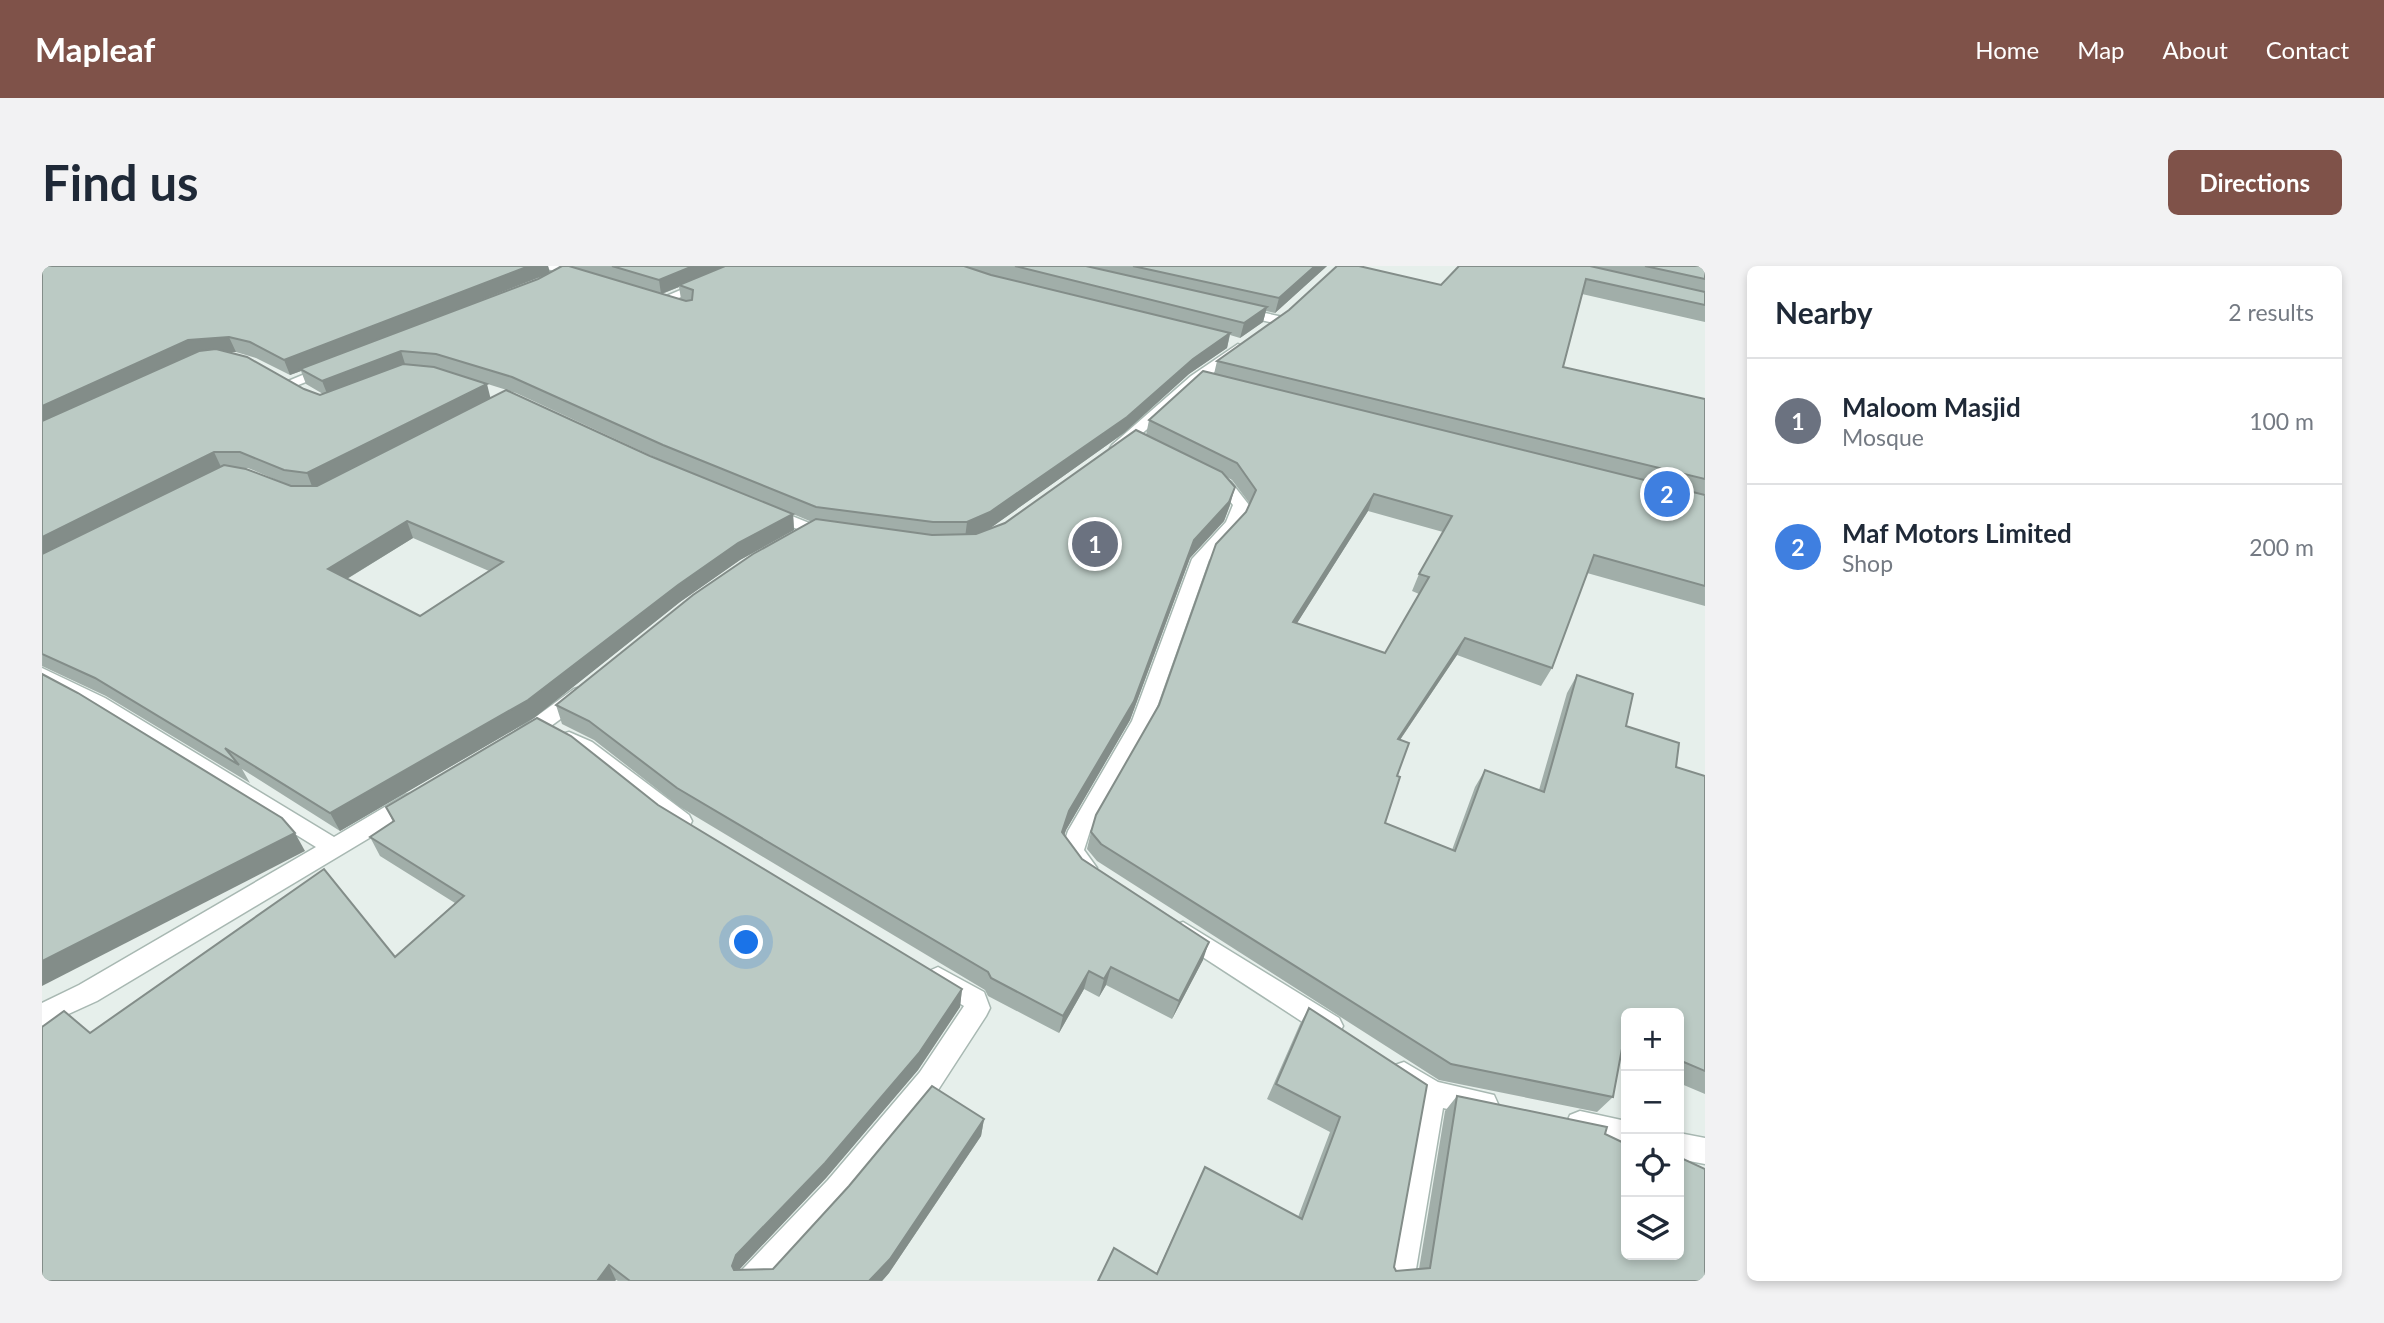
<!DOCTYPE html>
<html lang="en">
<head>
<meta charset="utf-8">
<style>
  body { margin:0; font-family:Lato,sans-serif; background:#f2f2f3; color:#1f2937 }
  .controls { position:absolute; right:21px; bottom:21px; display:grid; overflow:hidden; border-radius:10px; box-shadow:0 4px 10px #0003 }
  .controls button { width:63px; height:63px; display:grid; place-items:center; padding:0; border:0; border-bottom:2px solid #e0e1e3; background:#fff; color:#1f2937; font:35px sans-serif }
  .you { position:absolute; left:705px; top:677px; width:24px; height:24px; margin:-18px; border:5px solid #fff; border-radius:50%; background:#1a73e8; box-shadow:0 0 0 10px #1a73e833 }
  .badge { display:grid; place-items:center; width:46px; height:46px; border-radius:50%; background:#7f5249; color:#fff; font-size:23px; font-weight:700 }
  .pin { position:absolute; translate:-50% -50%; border:4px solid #fff; box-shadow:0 2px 7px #0006 }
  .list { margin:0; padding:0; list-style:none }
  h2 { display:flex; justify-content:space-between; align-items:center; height:91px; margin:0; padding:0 28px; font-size:30px }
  h2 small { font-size:23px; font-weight:400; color:#747a83 }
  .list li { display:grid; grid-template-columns:46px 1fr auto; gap:21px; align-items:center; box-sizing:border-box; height:126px; padding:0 28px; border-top:2px solid #e0e1e3 }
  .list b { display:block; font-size:26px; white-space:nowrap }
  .list p { margin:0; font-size:23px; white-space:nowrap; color:#747a83 }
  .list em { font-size:23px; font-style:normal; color:#747a83 }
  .icon { flex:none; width:38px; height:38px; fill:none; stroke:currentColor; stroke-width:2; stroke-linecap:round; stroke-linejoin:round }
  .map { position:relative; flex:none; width:1663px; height:1015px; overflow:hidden; border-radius:10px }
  header { display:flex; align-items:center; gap:42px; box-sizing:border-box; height:98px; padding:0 35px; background:#7f5249; color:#fff }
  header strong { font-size:33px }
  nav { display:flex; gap:38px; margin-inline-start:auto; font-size:24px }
  .intro { display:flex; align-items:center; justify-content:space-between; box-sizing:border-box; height:168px; padding:0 42px }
  h1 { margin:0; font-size:49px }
  .button { padding:18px 32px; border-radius:10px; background:#7f5249; color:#fff; font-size:24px; font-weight:700 }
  main { display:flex; gap:42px; padding:0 42px }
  aside { flex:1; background:#fff; border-radius:10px; box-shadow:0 4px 10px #0003 }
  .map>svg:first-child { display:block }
</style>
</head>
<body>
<header>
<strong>Mapleaf</strong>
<nav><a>Home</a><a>Map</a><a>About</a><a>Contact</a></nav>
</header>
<div class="intro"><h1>Find us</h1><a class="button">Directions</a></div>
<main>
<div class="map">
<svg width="1663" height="1015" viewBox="0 0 1663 1015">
  <rect width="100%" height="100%" fill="#e6efeb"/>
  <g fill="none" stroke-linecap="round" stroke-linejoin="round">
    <!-- minor casing -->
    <g stroke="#a8b8b2" stroke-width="3">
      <g id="minor">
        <polygon points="497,0 516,0 547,11 541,15"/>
        <polygon points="695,0 711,0 625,37 615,34"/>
        <polygon points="1195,41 1241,51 1243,54 1237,58 1191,48 1191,42"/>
        <polygon points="1196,78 1203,82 1201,85 1159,116 1080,185 1070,185 1068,182 1070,179 1149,110"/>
        <polygon points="287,98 294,102 292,105 251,121 241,121 239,118"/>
        <path d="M1170,208L1189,216L1207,239L1197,261L1167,294L1110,455L1048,565L1042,584L1055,602L1052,608C1036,613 1026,599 1019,586L1026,565L1090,455L1150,293L1184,256L1191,239L1177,222L1162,213Z"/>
        <polygon points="725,240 777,261 779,264 777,267 765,267 719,248 717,245 719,242"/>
        <polygon points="0,402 63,432 292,571 363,529 371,527 379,529 382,535 379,541 55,735 0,760 0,737 37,719 274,581 49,442 0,416"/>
        <polygon points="539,421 546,423 549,428 546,433 487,476 473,476 470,471 473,466 532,423"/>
        <polygon points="527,466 550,476 647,549 650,555 647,561 639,563 631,561 536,486 520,478 517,473 520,468"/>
        <polygon points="1141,656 1297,752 1301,760 1297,768 1288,771 1279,768 1133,673 1129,666 1133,659"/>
        <polygon points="896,701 942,726 948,742 944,750 896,824 806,934 732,1015 696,1015 700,1004 786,914 878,806 922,740 887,719 884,712 887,705"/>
        <polygon points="1362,796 1396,816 1452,829 1456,838 1452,847 1442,851 1401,842 1372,1015 1342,1015 1376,832 1353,817 1349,808 1353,799"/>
        <polygon points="1538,845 1584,855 1584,881 1528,867 1524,858 1528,849"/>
        <polygon points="1637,867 1663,872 1663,898 1637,893"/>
      </g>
    </g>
    <!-- minor -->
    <use href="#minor" fill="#fff" fill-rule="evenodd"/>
  </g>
  <!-- wall -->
  <g fill="#a1aea9" fill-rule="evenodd">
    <path d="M0,0H506L508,7L520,0H1285L1233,47L1224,45L1221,56L1198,72L1188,69L1185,82L1147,108L1082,167L947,263L934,268L963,257L1104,169L1107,154L1172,108L1175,95L1399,19L1417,0H1663V56L1540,28L1521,101L1663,133V340L1545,307L1510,402L1499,420L1415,389L1358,474L1355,510L1343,557L1410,584L1433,521L1443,504L1497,524L1525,427L1535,409L1584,460L1634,501L1663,510V828L1637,817V747H1584V795L1578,793L1571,831L1555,846L1397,814L1055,595L1045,583L1049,566L1117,439L1208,238L1190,214L1183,210L1188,239L1182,255L1148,292L1088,454L1024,564L1022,569L1040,593L1161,694L1130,753L1064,719L1057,731L1042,723L1017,767L946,730L943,724L638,541L552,474L520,458L514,439L770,256L751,248L752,264L698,294L638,336L492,452L298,565L200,503L208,517L64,430L0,400ZM503,9L496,13L418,42ZM637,21L639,33L620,28ZM187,86H194L214,92L248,109L259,105L264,118L281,128L278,129L262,123ZM420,110L474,127L623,196L449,132ZM202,202H206L249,220ZM1326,245L1401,266L1377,308L1370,325L1377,328L1343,387L1255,357ZM371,272L447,305L378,350L305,313Z"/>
    <polygon points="616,539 920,723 918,741 876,804 784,912 697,1003 731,1003 942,853 939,870 847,1007 840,1015 576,1015 574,1014 573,1015 0,1015 48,767 353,691 413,637 338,590 328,571 351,556 344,541"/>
    <polygon points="1267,742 1352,1001 1354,1005 1377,1003 1403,845 1415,830 1563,868 1584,989 1663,1015 1114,1008 1163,901 1256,951 1288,866 1225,833 1258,758"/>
  </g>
  <!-- shaded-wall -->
  <g fill="#838d89">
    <polygon points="487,0 506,0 508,7 261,104 258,103 259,105 248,109 242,94"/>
    <polygon points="651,0 688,0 637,19 637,21 619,28 617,14"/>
    <polygon points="1273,0 1285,0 1233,47 1237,32"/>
    <polygon points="1225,41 1221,56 1198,72 1202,57"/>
    <polygon points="1188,67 1185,82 1147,108 1082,167 947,263 923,272 925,256 1151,93"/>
    <polygon points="187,71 194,86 153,89 0,160 0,140 146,74"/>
    <polygon points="359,85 364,101 286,130 280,115"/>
    <polygon points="445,118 449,134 271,223 265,207"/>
    <polygon points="172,186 180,203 0,293 0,271"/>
    <polygon points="1193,221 1188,239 1182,255 1148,292 1088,454 1024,564 1017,585 1020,566 1027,545 1152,274"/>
    <polygon points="1332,228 1326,245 1245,373 1251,356"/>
    <polygon points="751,248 752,264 698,294 638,336 492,452 298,565 288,547 636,319 696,277"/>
    <polygon points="365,255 371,272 293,320 286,303"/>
    <polygon points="1423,372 1415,389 1347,490 1356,473"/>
    <polygon points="253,567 263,585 0,720 0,695"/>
    <polygon points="1167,676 1161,694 1130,753 1137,735"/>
    <polygon points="1069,701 1064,719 1057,731 1062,713"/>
    <polygon points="1047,705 1042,723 1017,767 1021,750"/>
    <polygon points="920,723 918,741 876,804 784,912 698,1003 694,1014 690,1000 694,989"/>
    <polygon points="942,853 939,870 847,1007 840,1015 827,1015"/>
    <polygon points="567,999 574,1014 573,1015 555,1015"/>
  </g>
  <!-- building -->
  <g fill="#bbcac4" stroke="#838d89" stroke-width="2" fill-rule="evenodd">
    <polygon points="0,0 487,0 242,94 208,76 187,71 146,74 0,140"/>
    <polygon points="520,0 527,0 644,35 650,34 651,24 637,19 683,0 922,0 949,9 1188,67 1151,93 1085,151 948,246 925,256 891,256 774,241 621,179 470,111 394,88 359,85 280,115 258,103 496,13"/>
    <polygon points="570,0 651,0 617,14"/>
    <polygon points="973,0 1044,0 1225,41 1202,57"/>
    <polygon points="1091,0 1273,0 1237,32"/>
    <polygon points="1295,0 1317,0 1399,19 1417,0 1548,0 1663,26 1663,39 1544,13 1521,101 1663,133 1663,213 1175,95 1247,44"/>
    <polygon points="1603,0 1663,0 1663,13"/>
    <polygon points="174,83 205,91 262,123 278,129 361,98 392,101 445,118 265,207 242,204 198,186 172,186 0,271 0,155 157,85"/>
    <path d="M1161,105L1663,229V320L1552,289L1510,402L1423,372L1356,473L1367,477L1355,510L1358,511L1343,557L1413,585L1443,504L1502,526L1535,409L1591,428L1584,460L1637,477L1634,501L1663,510V805L1637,794V747H1584V773L1582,772L1571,831L1409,798L1059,578L1049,566L1054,549L1117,439L1174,278L1204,246L1214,224L1195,197L1107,154ZM1332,228L1410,250L1377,308L1387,311L1343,387L1251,356Z"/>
    <path d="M464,124L608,190L751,248L696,277L636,319L486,434L288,547L183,482L197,499L53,412L0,388V288L182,199L204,203L249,220H275ZM365,255L461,296L378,350L286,303Z"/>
    <polygon points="1094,164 1180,206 1193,221 1187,236 1152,274 1092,435 1027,545 1020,566 1040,593 1167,676 1137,735 1069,701 1062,713 1047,705 1021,750 949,712 946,706 635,522 547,455 514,439 651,329 711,288 774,253 890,269 934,268 963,257"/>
    <polygon points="0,408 36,427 240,552 253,567 0,695"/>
    <polygon points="495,452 529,470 616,539 920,723 877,787 783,897 694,989 690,1000 692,1004 731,1003 807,920 890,820 942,853 848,993 827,1015 588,1015 567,999 555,1015 0,1015 0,761 22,745 48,767 282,603 353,691 422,630 328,571 352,555 344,541"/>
    <polygon points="1267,742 1385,819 1352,1001 1354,1005 1388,1002 1415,830 1565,861 1563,868 1584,878 1584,989 1637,989 1637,891 1663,903 1663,1015 1056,1015 1072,982 1115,1008 1163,901 1260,953 1298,851 1234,818"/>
  </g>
</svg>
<div class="controls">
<button>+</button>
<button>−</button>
<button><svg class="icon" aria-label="locate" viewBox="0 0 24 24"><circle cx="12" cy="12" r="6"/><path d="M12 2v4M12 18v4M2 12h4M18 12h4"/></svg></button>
<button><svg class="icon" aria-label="layers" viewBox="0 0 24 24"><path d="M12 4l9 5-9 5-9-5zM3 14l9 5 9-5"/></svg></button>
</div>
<div class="you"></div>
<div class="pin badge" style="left:1053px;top:278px;background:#6b7280">1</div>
<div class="pin badge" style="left:1625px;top:228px;background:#3f7fe0">2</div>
</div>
<aside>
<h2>Nearby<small>2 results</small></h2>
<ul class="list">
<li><span class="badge" style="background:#6b7280">1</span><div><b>Maloom Masjid</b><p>Mosque</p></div><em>100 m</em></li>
<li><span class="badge" style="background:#3f7fe0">2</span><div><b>Maf Motors Limited</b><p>Shop</p></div><em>200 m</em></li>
</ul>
</aside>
</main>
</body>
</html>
